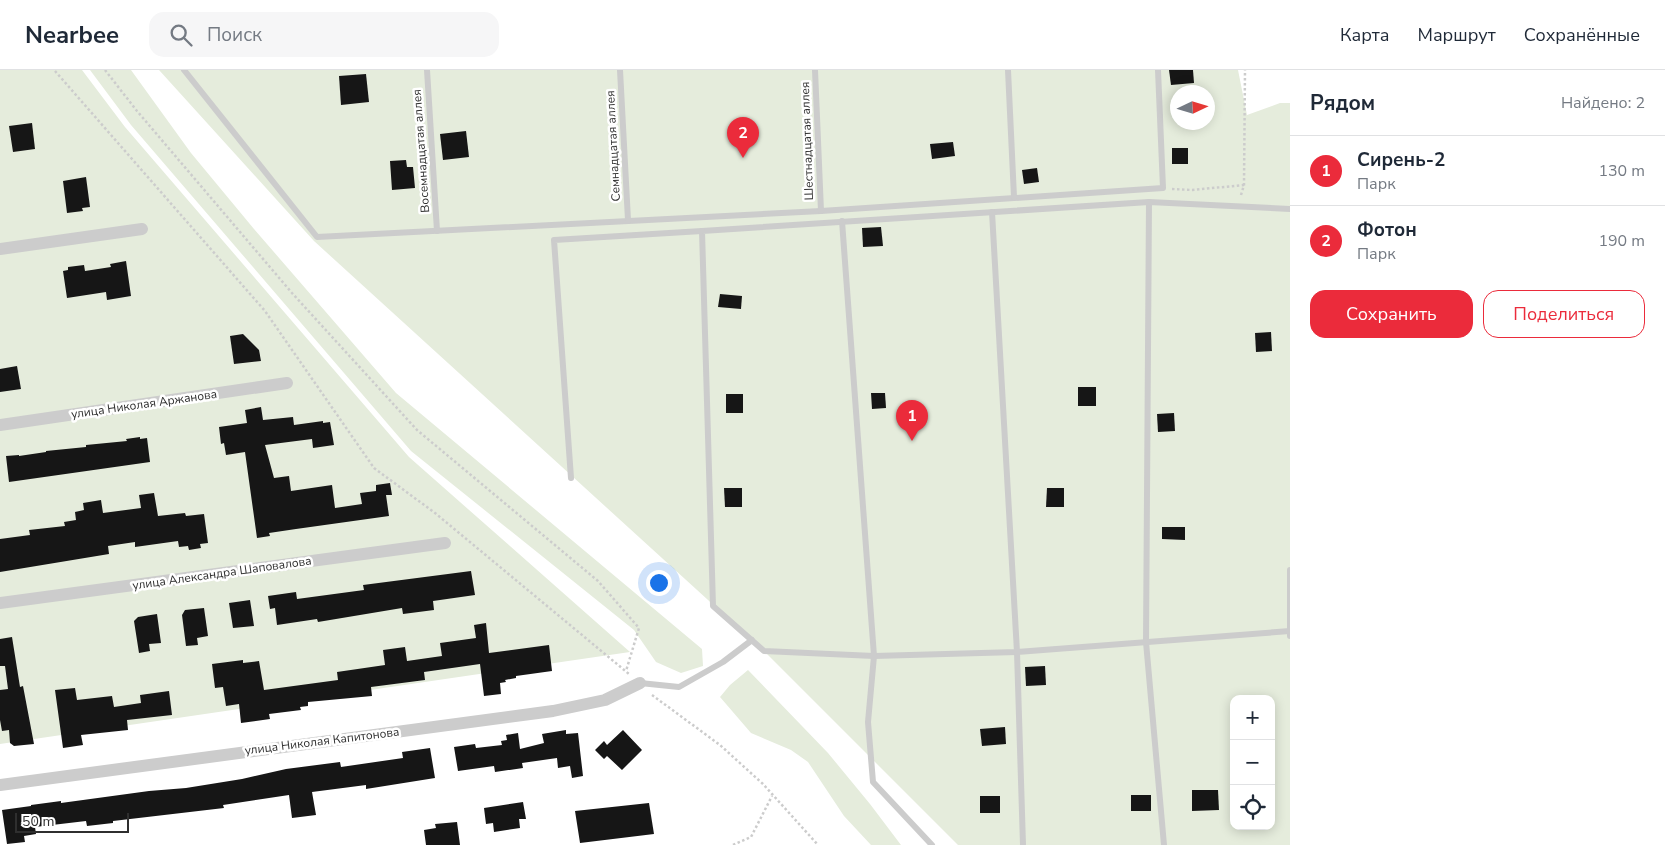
<!DOCTYPE html>
<html lang="ru">
<head>
<meta charset="utf-8">
<style>
  body { margin:0; font-family:"Nunito Sans",sans-serif; background:#f6f6f7; color:#1f2937 }
  .controls { position:absolute; right:15px; bottom:15px; display:grid; overflow:hidden; border-radius:10px; box-shadow:0 2px 12px #0003 }
  .controls button { width:45px; height:45px; display:grid; place-items:center; padding:0; border:0; border-bottom:1px solid #e0e1e3; background:#fff; color:#1f2937; font:25px sans-serif }
  .compass { position:absolute; left:1170px; top:15px; width:45px; height:45px; border-radius:50%; background:#fff; box-shadow:0 2px 12px #0003; rotate:86deg }
  .scale { position:absolute; left:15px; bottom:12px; width:114px; box-sizing:border-box; padding-left:5px; border:2px solid #2f2f2f; border-top:0; font-size:14px; line-height:18px; white-space:nowrap; color:#2f2f2f; -webkit-text-stroke:4px #fff; paint-order:stroke }
  .you { position:absolute; left:658px; top:512px; width:18px; height:18px; margin:-12px; border:4px solid #fff; border-radius:50%; background:#1a73e8; box-shadow:0 0 0 8px #1a73e833 }
  .badge { display:grid; place-items:center; width:32px; height:32px; border-radius:50%; background:#eb2b3b; color:#fff; font-size:16px; font-weight:700 }
  .pin { position:absolute; translate:-50% -41px; filter:drop-shadow(0 1px 2px #0008) }
  .pin::after { content:''; position:absolute; top:26px; width:18px; height:15px; background:inherit; clip-path:polygon(0 0,100% 0,50% 100%) }
  .list { margin:0; padding:0; list-style:none }
  h2 { display:flex; justify-content:space-between; align-items:center; height:65px; margin:0; padding:0 20px; font-size:21px }
  h2 small { font-size:16px; font-weight:400; color:#747a83 }
  .list li { display:grid; grid-template-columns:32px 1fr auto; gap:15px; align-items:center; box-sizing:border-box; height:70px; padding:0 20px; border-top:1px solid #e0e1e3 }
  .list b { display:block; font-size:19px; white-space:nowrap }
  .list p { margin:0; font-size:16px; white-space:nowrap; color:#747a83 }
  .list em { font-size:16px; font-style:normal; color:#747a83 }
  .actions { display:flex; gap:10px; padding:15px 20px }
  .actions a { flex:1; padding:11px 0; border:1px solid #eb2b3b; border-radius:15px; text-align:center; font-size:18px; color:#eb2b3b }
  .actions .main { background:#eb2b3b; color:#fff }
  .icon { flex:none; width:28px; height:28px; fill:none; stroke:currentColor; stroke-width:2; stroke-linecap:round; stroke-linejoin:round }
  .map { position:relative; flex:none; width:1290px; height:775px; overflow:hidden }
  header { display:flex; align-items:center; gap:30px; box-sizing:border-box; height:70px; padding:0 25px; background:#fff; border-bottom:1px solid #e0e1e3 }
  header strong { font-size:24px }
  nav { display:flex; gap:28px; margin-inline-start:auto; font-size:18px }
  .search { width:350px; height:45px; background:#f6f6f7; display:flex; align-items:center; gap:12px; box-sizing:border-box; padding:0 18px; border-radius:15px; color:#747a83; font-size:19px }
  main { display:flex }
  aside { flex:1; background:#fff }
  .map>svg:first-child { display:block }
</style>
</head>
<body>
<header>
<strong>Nearbee</strong>
<div class="search"><svg class="icon" aria-label="search" viewBox="0 0 24 24"><circle cx="10" cy="10" r="6"/><path d="M15 15l6 6"/></svg>Поиск</div>
<nav><a>Карта</a><a>Маршрут</a><a>Сохранённые</a></nav>
</header>
<main>
<div class="map">
<svg width="1290" height="775" viewBox="0 0 1290 775">
  <rect width="100%" height="100%" fill="#fff"/>
  <!-- green -->
  <g fill="#e5ecdc" fill-rule="evenodd">
    <polygon points="0,0 82,0 125,57 409,387 630,582 0,674"/>
    <polygon points="90,0 131,0 191,83 254,159 396,323 702,579 703,596 681,603 656,592 634,560 411,381 131,55"/>
    <path d="M159,0H1238L1247,45L1280,33H1290V775H958L764,581L314,171ZM1178,22H1208V52H1178ZM1234,629H1271V756H1234Z"/>
    <polygon points="748,600 828,683 870,734 901,775 871,775 844,746 808,692 791,680 751,663 720,627 730,615"/>
  </g>
  <!-- building -->
  <g fill="#161616">
    <polygon points="1169,0 1193,0 1194,13 1171,15"/>
    <polygon points="366,4 369,32 341,35 339,6"/>
    <polygon points="32,53 35,79 13,82 9,56"/>
    <polygon points="466,61 469,87 443,90 440,64"/>
    <polygon points="953,72 955,86 932,89 930,74"/>
    <rect x="1172" y="78" width="16" height="16"/>
    <polygon points="406,90 407,97 413,97 415,118 392,120 390,91"/>
    <polygon points="1037,98 1039,112 1024,114 1022,100"/>
    <polygon points="86,107 90,137 82,138 83,141 67,143 63,111"/>
    <polygon points="881,157 883,176 863,177 862,158"/>
    <polygon points="126,191 131,226 107,230 106,222 67,228 63,201 68,200 68,197 84,195 85,201 111,197 110,194"/>
    <polygon points="720,224 742,226 741,239 718,237"/>
    <polygon points="1271,262 1272,281 1256,282 1255,263"/>
    <polygon points="243,264 259,280 261,291 234,294 230,266"/>
    <polygon points="17,296 21,319 0,322 0,299"/>
    <rect x="1078" y="317" width="18" height="19"/>
    <polygon points="871,323 885,323 886,338 872,339"/>
    <rect x="726" y="324" width="17" height="19"/>
    <polygon points="261,337 263,350 293,347 294,355 323,351 323,353 330,352 334,375 313,378 312,369 265,375 274,408 289,406 291,421 332,415 335,438 362,434 360,423 376,421 376,415 390,413 392,425 386,425 389,446 296,459 269,463 270,466 257,468 245,382 226,385 224,373 221,374 219,357 247,353 245,340"/>
    <polygon points="1174,343 1175,361 1158,362 1157,344"/>
    <polygon points="140,367 140,369 147,368 150,392 9,412 6,386 19,385 19,386 46,382 46,381 86,377 86,375 127,371 126,369"/>
    <polygon points="724,418 742,418 742,437 725,437"/>
    <polygon points="1047,418 1064,418 1064,437 1046,437"/>
    <polygon points="154,423 158,446 185,443 186,446 204,444 208,473 200,474 201,478 189,480 188,476 179,477 178,471 135,477 135,472 108,476 109,484 0,502 0,469 30,465 29,460 65,456 64,452 76,450 75,442 84,440 83,433 101,430 103,443 141,438 139,425"/>
    <polygon points="1162,457 1185,457 1185,470 1162,469"/>
    <polygon points="471,501 475,525 433,531 434,540 403,544 402,538 318,552 317,549 277,555 275,538 270,539 268,526 296,522 297,529 364,520 363,515"/>
    <polygon points="250,530 254,556 233,558 229,533"/>
    <polygon points="204,538 208,566 197,568 198,575 186,576 182,545 185,540"/>
    <polygon points="157,544 161,573 149,574 150,581 139,583 134,551 138,547"/>
    <polygon points="486,553 489,583 549,575 552,601 516,606 516,608 505,610 506,612 500,613 501,624 484,626 480,594 424,602 425,610 371,617 372,626 308,632 308,636 300,637 301,640 269,644 270,649 241,653 239,634 226,636 223,617 215,618 212,594 243,590 243,593 259,591 264,620 338,610 337,602 385,595 383,580 405,577 407,591 442,586 440,573 476,568 474,555"/>
    <polygon points="12,567 20,617 23,616 34,674 14,676 10,673 9,660 2,661 0,650 0,620 8,619 5,596 0,596 0,569"/>
    <polygon points="1045,596 1046,615 1026,616 1025,597"/>
    <polygon points="75,618 77,630 112,626 114,637 141,633 140,625 169,621 172,645 127,650 128,660 81,665 83,675 63,678 55,620"/>
    <polygon points="1005,657 1006,674 982,676 980,659"/>
    <polygon points="566,660 566,664 578,663 583,706 572,708 570,696 558,698 557,688 522,693 523,698 495,702 494,696 458,701 454,677 475,674 476,678 502,675 501,671 507,670 506,665 518,663 520,679 544,673 542,664"/>
    <polygon points="623,660 642,680 622,700 607,686 604,689 595,680 604,671 607,675"/>
    <polygon points="430,678 435,708 366,719 366,715 312,722 316,745 292,748 289,725 223,735 224,738 113,751 113,753 87,756 86,751 35,757 36,764 24,766 25,772 7,774 2,740 31,736 31,735 61,731 61,733 149,721 186,718 242,709 286,699 340,692 341,697 403,688 402,682"/>
    <polygon points="1192,720 1218,720 1219,740 1192,741"/>
    <rect x="1131" y="725" width="20" height="16"/>
    <rect x="980" y="726" width="20" height="17"/>
    <polygon points="523,732 526,749 519,749 520,758 494,762 493,753 486,754 484,738"/>
    <polygon points="649,733 654,764 580,773 575,741"/>
    <polygon points="457,752 460,775 426,775 424,760 436,758 435,754"/>
  </g>
  <g fill="none" stroke-linecap="round" stroke-linejoin="round">
    <!-- path -->
    <g stroke="#ccc" stroke-width="2.5" stroke-dasharray="2.5 2.5" stroke-linecap="butt">
      <polyline points="105,0 137,41 292,223 417,360 598,511 639,558 626,601"/>
      <polyline points="55,1 265,241 374,398 435,443 629,604"/>
      <polyline points="1172,119 1192,120 1244,115"/>
      <polyline points="1241,125 1244,115 1245,0"/>
      <polyline points="652,625 720,675 763,714 818,775"/>
      <polyline points="733,775 751,767 772,726"/>
    </g>
    <!-- lane -->
    <g stroke="#ccc" stroke-width="6">
      <polyline points="184,0 317,167 821,141 1163,118 1158,0"/>
      <polyline points="427,0 437,161"/>
      <polyline points="620,0 628,150"/>
      <polyline points="815,0 821,141"/>
      <polyline points="1008,0 1014,127"/>
      <polyline points="1149,132 1146,572 1164,775"/>
      <polyline points="1290,139 1149,132 702,161 713,536 764,581 874,586 1017,582 1290,561"/>
      <polyline points="992,142 1017,582 1023,775"/>
      <polyline points="842,151 874,586 868,652 873,712 932,775"/>
      <polyline points="571,408 554,170 702,161"/>
      <polyline points="1290,500 1290,566"/>
      <polyline points="640,613 679,617 723,592 752,570"/>
    </g>
    <!-- street -->
    <g stroke="#ccc" stroke-width="12">
      <polyline points="0,179 142,159"/>
      <polyline points="0,355 287,313"/>
      <polyline points="0,533 445,473"/>
      <polyline points="0,715 553,641 605,630 640,613"/>
    </g>
  </g>
  <g text-anchor="middle" stroke-width="5" stroke-linejoin="round" paint-order="stroke">
    <!-- street labels -->
    <g font-size="12" fill="#2f2f2f" stroke="#fff">
      <text transform="translate(807 71) rotate(-92)" y="4">Шестнадцатая аллея</text>
      <text transform="translate(613 76) rotate(-93)" y="4">Семнадцатая аллея</text>
      <text transform="translate(421 81) rotate(-94)" y="4">Восемнадцатая аллея</text>
      <text transform="translate(144 334) rotate(-8)" y="4">улица Николая Аржанова</text>
      <text transform="translate(222 503) rotate(-8)" y="4">улица Александра Шаповалова</text>
      <text transform="translate(322 671) rotate(-7)" y="4">улица Николая Капитонова</text>
    </g>
  </g>
</svg>
<div class="controls">
<button>+</button>
<button>−</button>
<button><svg class="icon" aria-label="locate" viewBox="0 0 24 24"><circle cx="12" cy="12" r="6"/><path d="M12 2v4M12 18v4M2 12h4M18 12h4"/></svg></button>
</div>
<svg class="compass" viewBox="-18 -18 36 36"><path d="M0-13l5 13h-10z" fill="#e53935"/><path d="M0 13l5-13h-10z" fill="#747a83"/></svg>
<div class="scale">50 m</div>
<div class="you"></div>
<div class="pin badge" style="left:912px;top:371px">1</div>
<div class="pin badge" style="left:743px;top:88px">2</div>
</div>
<aside>
<h2>Рядом<small>Найдено: 2</small></h2>
<ul class="list">
<li><span class="badge">1</span><div><b>Сирень-2</b><p>Парк</p></div><em>130 m</em></li>
<li><span class="badge">2</span><div><b>Фотон</b><p>Парк</p></div><em>190 m</em></li>
</ul>
<div class="actions"><a class="main">Сохранить</a><a>Поделиться</a></div>
</aside>
</main>
</body>
</html>
